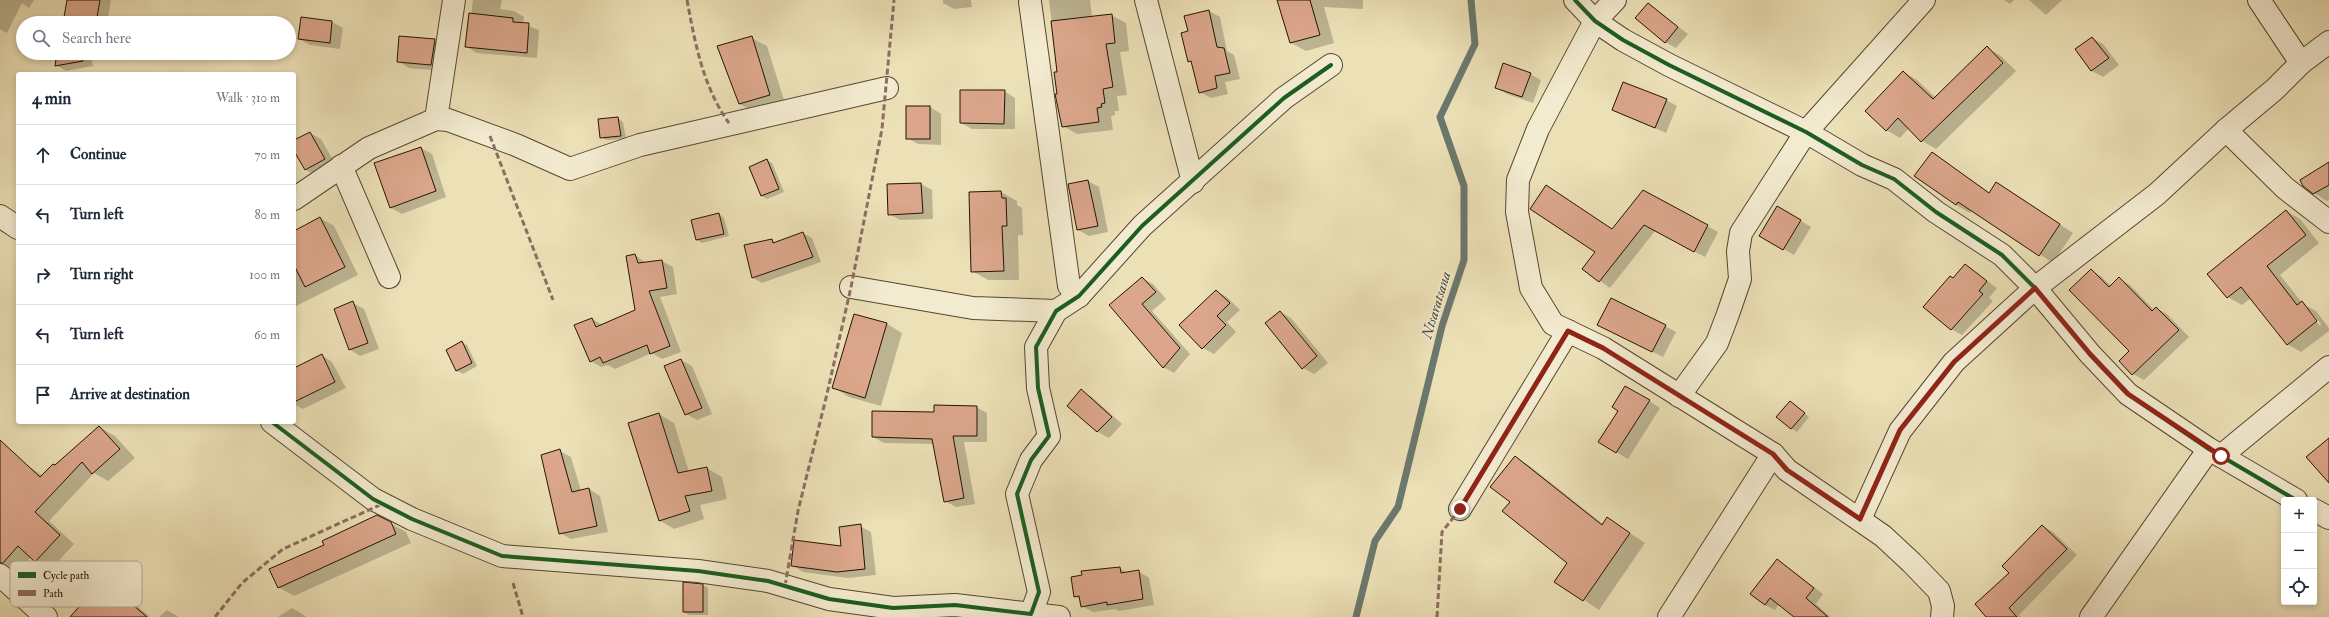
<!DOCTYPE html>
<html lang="en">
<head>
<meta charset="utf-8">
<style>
  body { margin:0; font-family:"IM FELL Double Pica",serif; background:#f6f6f7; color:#1f2937 }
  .controls { position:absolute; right:12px; bottom:12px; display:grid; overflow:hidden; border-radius:4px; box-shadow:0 2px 6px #0003 }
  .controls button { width:36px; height:36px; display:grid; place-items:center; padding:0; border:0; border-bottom:1px solid #e0e1e3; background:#fff; color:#1f2937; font:20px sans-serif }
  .stop { position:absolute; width:12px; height:12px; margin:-9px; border:3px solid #8f2418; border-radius:50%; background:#fff }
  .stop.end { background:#8f2418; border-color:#fff; box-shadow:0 1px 4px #0008 }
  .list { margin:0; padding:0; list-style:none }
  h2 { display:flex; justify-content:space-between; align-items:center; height:52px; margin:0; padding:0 16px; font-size:17px }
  h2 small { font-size:13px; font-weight:400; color:#747a83 }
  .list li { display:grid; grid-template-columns:26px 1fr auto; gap:12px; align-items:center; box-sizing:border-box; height:60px; padding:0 16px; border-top:1px solid #e0e1e3 }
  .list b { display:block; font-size:15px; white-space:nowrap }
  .list em { font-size:13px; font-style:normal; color:#747a83 }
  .icon { flex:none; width:22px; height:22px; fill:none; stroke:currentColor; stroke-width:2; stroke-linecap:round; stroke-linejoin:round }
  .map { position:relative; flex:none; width:2329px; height:617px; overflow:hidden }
  .search { position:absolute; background:#fff; box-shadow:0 2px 6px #0003; left:16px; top:16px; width:280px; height:44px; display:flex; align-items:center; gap:10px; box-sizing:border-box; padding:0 14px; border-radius:22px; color:#747a83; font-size:15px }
  .panel { position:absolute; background:#fff; box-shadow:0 2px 6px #0003; left:16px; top:72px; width:280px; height:352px; border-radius:4px }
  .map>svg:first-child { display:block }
</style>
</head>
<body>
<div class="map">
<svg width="2329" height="617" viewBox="0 0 2329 617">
  <rect width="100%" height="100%" fill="#ece0b6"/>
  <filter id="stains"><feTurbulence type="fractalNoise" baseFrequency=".005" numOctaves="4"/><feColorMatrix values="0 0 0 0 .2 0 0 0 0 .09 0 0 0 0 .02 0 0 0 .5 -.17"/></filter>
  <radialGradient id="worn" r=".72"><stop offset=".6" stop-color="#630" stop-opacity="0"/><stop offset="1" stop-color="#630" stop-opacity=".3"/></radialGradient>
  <!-- shadow -->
  <g fill="#0003" fill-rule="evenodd">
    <polygon points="0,0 34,0 29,8 22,3 7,33 0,29"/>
    <polygon points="68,0 111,0 107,23 64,23"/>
    <polygon points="473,0 502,0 500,9 514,11 524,17 523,24 539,30 537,58 477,53 467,47"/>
    <polygon points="943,0 971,0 972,7 954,9 943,3"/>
    <polygon points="1049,0 1090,0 1092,17 1111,15 1126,23 1129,51 1120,52 1127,95 1117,96 1119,111 1115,111 1115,115 1111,116 1113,130 1077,134 1063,126 1061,115 1059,114 1055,73 1058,72"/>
    <polygon points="1278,0 1363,0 1363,9 1324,7 1334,43 1306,51 1291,43"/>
    <polygon points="2004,0 2014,0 2010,4"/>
    <polygon points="2029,0 2062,0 2046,15"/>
    <polygon points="1648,4 1688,34 1676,48 1665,42"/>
    <polygon points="1209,11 1220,17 1227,51 1234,55 1240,79 1225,82 1228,94 1211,98 1200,92 1193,63 1189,61 1189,32"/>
    <polygon points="302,18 332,22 343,28 340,49 310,45 299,39"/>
    <polygon points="751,38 767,46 785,103 755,113 740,104 718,47"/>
    <polygon points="2092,38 2103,44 2119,65 2103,77 2092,71 2076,49"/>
    <polygon points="434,40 445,47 442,71 409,68 398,61"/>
    <polygon points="1987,48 2001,56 2016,71 1936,149 1922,141 1909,128 1900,138 1886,130 1903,72 1917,80 1935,97"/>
    <polygon points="58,53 90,53 93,66 66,71 56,65"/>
    <polygon points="1530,74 1541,80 1533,103 1507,94 1496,87"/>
    <polygon points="1004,91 1015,98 1015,129 972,129 961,123"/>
    <polygon points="1666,100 1677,106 1666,133 1613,110"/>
    <polygon points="930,107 941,114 941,145 918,144 907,138"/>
    <polygon points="618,118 623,122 626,139 606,140 601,137"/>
    <polygon points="310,133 321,139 336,165 316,176 305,169 294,149 294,142"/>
    <polygon points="421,148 432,154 446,197 402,214 391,208"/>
    <polygon points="1932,153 1990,193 2010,192 2073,233 2053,263 1972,210 1970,213 1956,205"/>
    <polygon points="767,160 772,163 784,192 767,199 762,196 750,167"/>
    <polygon points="2329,163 2329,200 2327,201 2314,193"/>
    <polygon points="1088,181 1099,187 1108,232 1089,236 1078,230"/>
    <polygon points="921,184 932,190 933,219 900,220 889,214"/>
    <polygon points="1643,191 1718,232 1705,257 1655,231 1610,288 1583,269"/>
    <polygon points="1001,192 1017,201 1017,205 1022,208 1023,235 1018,235 1019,280 988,280 972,271"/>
    <polygon points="1777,207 1811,227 1794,255 1761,236"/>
    <path d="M2286,211L2300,219L2319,243L2280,275L2303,304L2316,311L2329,328V331L2301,352L2287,344L2251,298L2242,305L2228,297L2209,274ZM2308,311H2310L2321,324L2320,326Z"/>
    <polygon points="719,214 724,218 729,236 702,243 697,240"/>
    <polygon points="320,218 334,226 358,275 294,307 294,235"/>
    <polygon points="803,233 812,238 821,262 762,283 753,278 772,240 776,243"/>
    <polygon points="635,255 646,263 662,261 673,267 677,294 660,297 681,352 662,359 652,353 615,369 608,365 601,367 591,361 592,319 603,325 636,311"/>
    <polygon points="1965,265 1997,288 1989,298 1993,301 1962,335 1951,329 1953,279"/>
    <polygon points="2091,270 2102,277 2111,286 2119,279 2130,285 2154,310 2156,308 2167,314 2189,337 2144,380 2133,374 2120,361 2130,351"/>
    <polygon points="1142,278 1153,284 1166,299 1152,311 1190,354 1174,373 1163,367 1110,305"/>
    <polygon points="1216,291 1227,297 1240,310 1227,322 1236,332 1214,354 1203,348"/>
    <polygon points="353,303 364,309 379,349 360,356 349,349"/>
    <polygon points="1280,312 1291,318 1328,363 1314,374 1303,368"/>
    <polygon points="887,324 902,333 881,406 849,397 833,387"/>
    <polygon points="1665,326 1676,332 1663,357 1610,331"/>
    <polygon points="462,342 467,345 477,366 463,374 457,371 447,350"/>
    <polygon points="322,355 332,362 346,388 303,409 294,404 294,369"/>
    <polygon points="681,360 692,366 712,414 697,420 686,414"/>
    <polygon points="1081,391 1092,397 1122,424 1109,438 1098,432 1068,406"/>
    <polygon points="1637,393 1660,408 1628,459 1599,442 1619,410"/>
    <polygon points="1790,402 1809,417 1797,432 1791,428"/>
    <polygon points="976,407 987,413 987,442 964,442 975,504 956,507 945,501 934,444 884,443 873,437 935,413"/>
    <polygon points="659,414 674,423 689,472 707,468 722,477 727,499 700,505 704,519 674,529 659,520"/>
    <polygon points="99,427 115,436 135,458 108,481 94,473 49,521 74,544 51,569 31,557 17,571 2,562 0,560 0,484 21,461 43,476"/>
    <polygon points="560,451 571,457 581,491 589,489 600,496 608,532 571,539 560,533"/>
    <polygon points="1516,457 1531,467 1603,524 1607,518 1645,543 1599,610 1556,581 1569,562 1511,502"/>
    <polygon points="390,523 406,532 411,543 294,596 278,587 325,545"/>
    <polygon points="860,526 871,532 876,575 848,578 803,572 792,565 842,547"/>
    <polygon points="2042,526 2053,532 2077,555 2019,615 2021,617 1987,617 2011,573"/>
    <polygon points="1778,560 1823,594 1816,604 1830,617 1796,617 1779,604 1775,610 1765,605"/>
    <polygon points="1119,568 1128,573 1138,571 1149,578 1154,605 1119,611 1115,609 1093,612 1082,606 1081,600 1075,596 1083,576 1083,572"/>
    <polygon points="103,580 113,586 150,617 84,617"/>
    <polygon points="703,585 708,588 708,615 689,615 684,612"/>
    <polygon points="292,608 305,616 306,617 278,617"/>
    <polygon points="167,610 177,616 178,617 159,617"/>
  </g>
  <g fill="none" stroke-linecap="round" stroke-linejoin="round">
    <!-- stream -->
    <polyline stroke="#6b786e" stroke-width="7" points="1356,617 1375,541 1398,507 1442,326 1464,260 1464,186 1440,117 1475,44 1471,0"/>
  </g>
  <!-- building -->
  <g fill="#dba68b" stroke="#241303">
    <polygon points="67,0 100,0 96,23 63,23"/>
    <polygon points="1277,0 1310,0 1320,35 1290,43"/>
    <polygon points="1648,3 1678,27 1665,43 1635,18"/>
    <polygon points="1209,10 1217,47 1224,48 1230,73 1215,76 1217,88 1199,93 1191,61 1188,62 1181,33 1188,31 1184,16"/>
    <polygon points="469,13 513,18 513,22 529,23 527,53 465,47"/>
    <polygon points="1112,14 1115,43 1106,44 1113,87 1103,89 1105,103 1101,104 1102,107 1097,108 1099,122 1062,127 1055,94 1057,94 1054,72 1057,72 1051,21"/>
    <polygon points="301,17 332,21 330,43 298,39"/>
    <polygon points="399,36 435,39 431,65 397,62"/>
    <polygon points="752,36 770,95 739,104 717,46"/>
    <polygon points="2092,37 2109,58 2091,71 2075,49"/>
    <polygon points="1987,46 2003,63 1921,142 1898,118 1886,131 1865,111 1903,71 1933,99"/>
    <polygon points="57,53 82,53 83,61 55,66"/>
    <polygon points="1503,63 1531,73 1522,97 1495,88"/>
    <polygon points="1623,82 1667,99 1655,128 1612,110"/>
    <polygon points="960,90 1005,90 1004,124 960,123"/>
    <rect x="906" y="106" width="24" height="33"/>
    <polygon points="618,117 621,136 600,138 598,119"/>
    <polygon points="310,132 325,159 305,170 294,151 294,140"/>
    <polygon points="421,147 436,191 390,208 374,163"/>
    <polygon points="1932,152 1989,193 1996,182 2060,224 2039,256 1958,202 1956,205 1914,176"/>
    <polygon points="767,159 779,189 761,196 749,167"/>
    <polygon points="2329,162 2329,185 2313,194 2303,186 2300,180"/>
    <polygon points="1088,180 1098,226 1077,230 1068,184"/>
    <polygon points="921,183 923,213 888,215 887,184"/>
    <polygon points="1546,185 1612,229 1643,190 1708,225 1694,252 1644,225 1599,282 1582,269 1595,252 1530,209"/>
    <polygon points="1001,191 1002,198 1006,198 1007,226 1002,226 1004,271 971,272 969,192"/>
    <polygon points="1777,206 1801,220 1783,250 1759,236"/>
    <polygon points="2286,210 2306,235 2267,266 2297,305 2302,301 2317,321 2287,345 2241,287 2227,298 2207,274"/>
    <polygon points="719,213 724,234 696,240 691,220"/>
    <polygon points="320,217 345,267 305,287 294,265 294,231"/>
    <polygon points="803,232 813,257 752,278 744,245 772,239 773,243"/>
    <polygon points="635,254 638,263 662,260 667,288 649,291 670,346 650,354 647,345 603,363 600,357 590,362 574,325 592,318 596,327 635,310 626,256"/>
    <polygon points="1965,264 1987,281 1979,291 1983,294 1951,330 1923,307 1950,276 1953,278"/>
    <polygon points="2091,269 2109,287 2119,277 2152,311 2156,307 2179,330 2132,375 2119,361 2129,351 2069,290"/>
    <polygon points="1142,277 1156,292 1142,304 1180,348 1163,368 1109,305"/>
    <polygon points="1216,290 1230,303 1217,316 1226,325 1202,349 1179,325"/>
    <polygon points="1611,298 1666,325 1652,352 1597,325"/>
    <polygon points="353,301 368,343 349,350 334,309"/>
    <polygon points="1280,311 1317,356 1302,369 1265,323"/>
    <polygon points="854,314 887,323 865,398 832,388"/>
    <polygon points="462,341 472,363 456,371 446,350"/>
    <polygon points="322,354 335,382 294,402 294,368"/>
    <polygon points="681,359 702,408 685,415 664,366"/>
    <polygon points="1625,386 1650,400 1616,453 1598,442 1618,411 1612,407"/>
    <polygon points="1081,389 1112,417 1097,432 1067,406"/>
    <polygon points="1790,401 1805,413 1791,429 1776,417"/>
    <polygon points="934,405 977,406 977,436 953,436 964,498 944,502 932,439 872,437 872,411 934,412"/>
    <polygon points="659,413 678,473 707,467 712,491 685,496 690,511 659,521 628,423"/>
    <polygon points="99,426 120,449 92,474 82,462 35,512 60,535 35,562 18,546 3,563 0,563 0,440 40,477 53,464 55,465"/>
    <polygon points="2329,438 2329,483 2306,457"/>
    <polygon points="560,449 572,492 589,488 597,526 559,534 541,455"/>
    <polygon points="1515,456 1602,525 1607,517 1630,533 1583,601 1554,582 1567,563 1502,511 1510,502 1490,487"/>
    <polygon points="377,515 391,522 396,534 278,588 269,569 324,545 322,541"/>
    <polygon points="861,524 865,569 837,572 791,566 794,540 841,546 839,527"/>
    <polygon points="2042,525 2067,549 2009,608 2017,617 1986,617 1975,604 2009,573 2002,566"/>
    <polygon points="1777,559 1814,588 1806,598 1828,617 1794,617 1770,598 1765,605 1750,594"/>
    <polygon points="1120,567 1121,573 1139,570 1143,599 1107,605 1107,602 1081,607 1079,596 1074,597 1071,577 1082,575 1081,571"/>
    <polygon points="103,579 147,617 70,617"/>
    <polygon points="683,582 703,584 703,612 683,612"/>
  </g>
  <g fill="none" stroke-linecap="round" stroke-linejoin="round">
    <!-- minor casing -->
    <g stroke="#564630" stroke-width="24">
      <g id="minor">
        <polyline points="1146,0 1193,182"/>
        <polyline points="1575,0 1595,21 1623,40 1669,65 1806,132 1862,165 1894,179 1936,212 2002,255 2035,288 2090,354 2128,394 2209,449 2296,500"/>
        <polyline points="1615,0 1595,21 1538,129 1518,180 1517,212 1531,288 1553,324 1603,348 1773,454 1787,470 1883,536 1912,563 1939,591 1943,606 1942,617"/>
        <polyline points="2259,0 2301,63"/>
        <polyline points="1030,2 1069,286 1079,296"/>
        <polyline points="436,119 454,0"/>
        <polyline points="2226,130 2285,188 2329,222"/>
        <polyline points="341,166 389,277"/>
        <polyline points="294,199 369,148 436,119 448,120 516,145 570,169 640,145 887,88"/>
        <polyline points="0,216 18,228"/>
        <polyline points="851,287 973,308 1056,311"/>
        <polyline points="1679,396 1717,343 1728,314 1740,279 1738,251 1741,233 1806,132 1924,0"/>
        <polyline points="272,422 373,499 412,519 502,556 698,571 768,581 829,599 893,608 955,605 1059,617"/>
        <polyline points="2221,456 2329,367"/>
        <polyline points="1460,509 1568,331"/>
        <polyline points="2314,510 2329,518"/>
        <polyline points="1860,519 1900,431 1954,362 2035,288 2157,194 2226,130 2275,89 2301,63 2329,42"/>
        <polyline points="0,575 46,617"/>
        <polyline points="1031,614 1039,592 1017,494 1031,460 1049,436 1038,388 1036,347 1056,311 1079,296 1142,226 1284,98 1331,65"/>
        <polyline points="1669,617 1773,454"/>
        <polyline points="2091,617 2209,449"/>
      </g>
    </g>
    <!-- minor -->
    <use href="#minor" stroke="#f3ebd0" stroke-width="22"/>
    <!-- quiet -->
    <g stroke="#8d6e63" stroke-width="3" stroke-dasharray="6 3" stroke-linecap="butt">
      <path d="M687,0C695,43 703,87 729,123"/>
      <polyline points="490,136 553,300"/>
      <polyline points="513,583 523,617"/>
      <polyline points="785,586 798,511 827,394 851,287 882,129 894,0"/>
      <polyline points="215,617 242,583 283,549 382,504"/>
      <polyline points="1437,617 1442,532 1460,509"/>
    </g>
    <!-- cycleway casing -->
    <g stroke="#f3ebd0" stroke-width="6">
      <g id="cycleway">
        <polyline points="1575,0 1595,21 1623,40 1669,65 1806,132 1862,165 1894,179 1936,212 2002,255 2035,288 2090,354 2128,394 2209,449 2296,500"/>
        <polyline points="272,422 373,499 412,519 502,556 698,571 768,581 829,599 893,608 955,605 1031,614 1039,592 1017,494 1031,460 1049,436 1038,388 1036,347 1056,311 1079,296 1142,226 1284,98 1331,65"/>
      </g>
    </g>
    <!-- cycleway -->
    <use href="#cycleway" stroke="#1b5e20" stroke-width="4"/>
  </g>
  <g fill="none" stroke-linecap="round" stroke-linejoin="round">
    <!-- route -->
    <polyline stroke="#8f2418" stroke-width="5" points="1460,509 1568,331 1603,348 1773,454 1787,470 1860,519 1900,430 1954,362 2035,288 2090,354 2128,394 2221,456"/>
  </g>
  <g text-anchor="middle" stroke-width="3" stroke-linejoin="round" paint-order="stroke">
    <!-- water labels -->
    <g font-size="15" font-style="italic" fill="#4d4e41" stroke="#f3ebd0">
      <text transform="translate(1436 305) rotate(-73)" y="5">Ntsaratsana</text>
    </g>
  </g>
  <!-- legend -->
  <rect x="10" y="561" width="132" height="46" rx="6" fill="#f3ebd0" stroke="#b5aa92" stroke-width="1"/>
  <rect x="18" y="572" width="18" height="6" fill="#1b5e20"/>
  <rect x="18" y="590" width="18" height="6" fill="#8d6e63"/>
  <g font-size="11" fill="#241303">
    <text x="43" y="579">Cycle path</text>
    <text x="43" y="597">Path</text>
  </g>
  <rect width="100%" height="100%" filter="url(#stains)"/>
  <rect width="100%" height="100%" fill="url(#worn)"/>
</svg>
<div class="controls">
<button>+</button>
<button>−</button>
<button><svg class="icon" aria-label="locate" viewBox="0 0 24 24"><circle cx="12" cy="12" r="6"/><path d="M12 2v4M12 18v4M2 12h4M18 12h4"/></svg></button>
</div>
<div class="stop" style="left:2221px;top:456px"></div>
<div class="stop end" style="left:1460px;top:509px"></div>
<div class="search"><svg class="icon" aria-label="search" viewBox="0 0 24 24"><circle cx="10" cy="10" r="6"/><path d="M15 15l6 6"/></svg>Search here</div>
<section class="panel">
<h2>4 min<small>Walk · 310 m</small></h2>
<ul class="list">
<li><svg class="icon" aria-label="ahead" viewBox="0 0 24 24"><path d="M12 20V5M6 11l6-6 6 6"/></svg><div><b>Continue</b></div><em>70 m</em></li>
<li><svg class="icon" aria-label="left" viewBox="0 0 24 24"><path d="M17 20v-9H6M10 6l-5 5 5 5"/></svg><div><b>Turn left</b></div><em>80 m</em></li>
<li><svg class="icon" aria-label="right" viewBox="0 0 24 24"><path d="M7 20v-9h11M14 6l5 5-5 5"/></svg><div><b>Turn right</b></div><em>100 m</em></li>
<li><svg class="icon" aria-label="left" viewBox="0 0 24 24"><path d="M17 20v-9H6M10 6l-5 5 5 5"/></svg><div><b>Turn left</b></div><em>60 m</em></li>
<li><svg class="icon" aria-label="arrive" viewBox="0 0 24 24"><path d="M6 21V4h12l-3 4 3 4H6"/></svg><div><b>Arrive at destination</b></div></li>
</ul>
</section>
</div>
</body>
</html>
